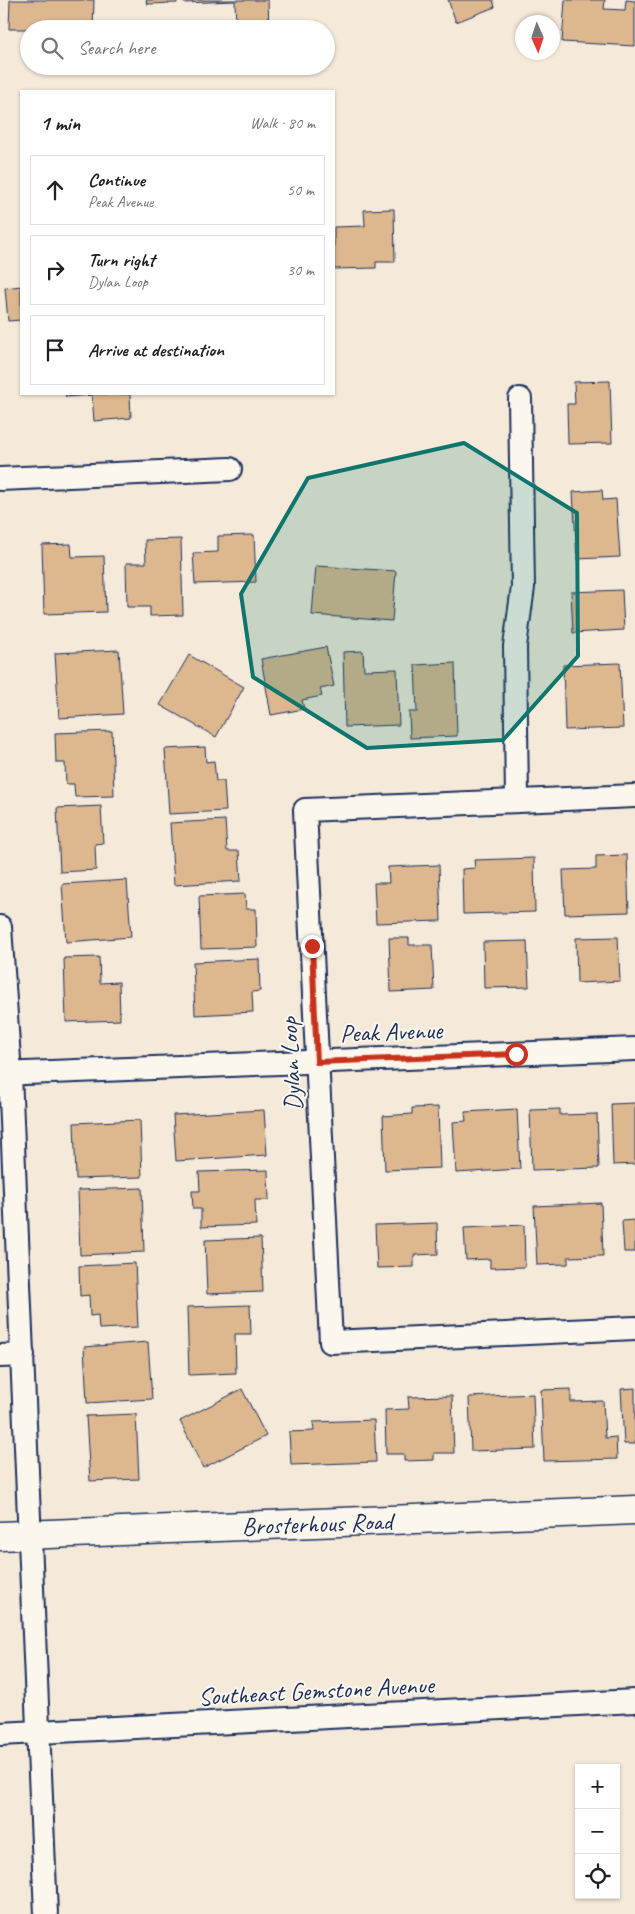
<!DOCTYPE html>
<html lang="en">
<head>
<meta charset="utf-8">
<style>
  body { margin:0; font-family:Caveat,sans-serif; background:#f2f2f2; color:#202124 }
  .controls { position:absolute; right:15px; bottom:15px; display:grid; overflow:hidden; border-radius:0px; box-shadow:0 1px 4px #0004 }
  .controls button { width:45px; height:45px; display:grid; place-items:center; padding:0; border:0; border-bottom:1px solid #e0e0e0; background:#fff; color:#202124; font:25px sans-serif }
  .compass { position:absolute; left:515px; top:15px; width:45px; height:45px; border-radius:50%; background:#fff; box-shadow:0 1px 4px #0004; rotate:177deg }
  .stop { position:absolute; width:15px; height:15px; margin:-11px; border:4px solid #c8321e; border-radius:50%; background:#fff }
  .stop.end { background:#c8321e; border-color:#fff; box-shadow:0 1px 5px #0008 }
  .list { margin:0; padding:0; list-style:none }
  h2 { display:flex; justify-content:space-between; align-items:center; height:65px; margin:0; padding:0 20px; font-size:21px }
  h2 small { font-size:16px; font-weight:400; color:#757577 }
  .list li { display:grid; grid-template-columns:32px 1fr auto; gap:15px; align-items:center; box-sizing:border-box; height:70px; margin:0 10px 10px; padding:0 10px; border:1px solid #e0e0e0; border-radius:0px }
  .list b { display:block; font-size:19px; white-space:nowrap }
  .list p { margin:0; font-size:16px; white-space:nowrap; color:#757577 }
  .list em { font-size:16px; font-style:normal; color:#757577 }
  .icon { flex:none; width:28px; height:28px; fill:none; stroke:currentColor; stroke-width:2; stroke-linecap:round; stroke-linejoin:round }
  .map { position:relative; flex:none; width:635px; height:1914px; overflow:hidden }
  .search { position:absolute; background:#fff; box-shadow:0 1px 4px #0004; left:20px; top:20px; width:315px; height:55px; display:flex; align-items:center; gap:12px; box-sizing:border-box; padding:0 18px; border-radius:28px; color:#757577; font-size:19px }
  .panel { position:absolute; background:#fff; box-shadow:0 1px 4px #0004; left:20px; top:90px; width:315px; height:305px; border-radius:0px }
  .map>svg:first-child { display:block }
</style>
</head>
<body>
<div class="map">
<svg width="635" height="1914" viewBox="0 0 635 1914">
  <rect width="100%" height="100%" fill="#f5ead9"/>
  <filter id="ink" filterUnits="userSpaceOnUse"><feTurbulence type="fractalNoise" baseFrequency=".02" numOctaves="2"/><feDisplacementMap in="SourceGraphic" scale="10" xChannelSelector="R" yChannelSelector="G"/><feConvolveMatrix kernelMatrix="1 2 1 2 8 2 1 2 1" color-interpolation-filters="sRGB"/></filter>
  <g filter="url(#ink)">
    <!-- building -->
    <g fill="#ddb78e" stroke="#1b2f5e">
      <polygon points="10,0 94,0 93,29 9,29"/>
      <polygon points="146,0 177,0 177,3 147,4"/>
      <polygon points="184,0 268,0 269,27 236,28 235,1 184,3"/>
      <polygon points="448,0 493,0 495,7 456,22"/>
      <polygon points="565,0 605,0 604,9 625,10 626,0 635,1 635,46 562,42"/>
      <polygon points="394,209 395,262 376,262 376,268 334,269 334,227 365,226 364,210"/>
      <polygon points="21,286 21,320 8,321 5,288"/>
      <polygon points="610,381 612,443 568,444 567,404 575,404 574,382"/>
      <polygon points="65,394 130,394 131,418 94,421 92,395 66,397"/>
      <polygon points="602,490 603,500 616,499 620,557 577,559 573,492"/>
      <polygon points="254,535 256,582 195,584 193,553 218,552 218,536"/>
      <polygon points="181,539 183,615 150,616 150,607 127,607 126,563 146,563 145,540"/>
      <polygon points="71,544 72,557 104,556 106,612 44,614 42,545"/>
      <polygon points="316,566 396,571 392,621 312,615"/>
      <polygon points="622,590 624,630 573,633 571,592"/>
      <polygon points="326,647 334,686 320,689 322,696 302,700 304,709 271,715 261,659"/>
      <polygon points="119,650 123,714 59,718 55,653"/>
      <polygon points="363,651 364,670 397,669 399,725 345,727 343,652"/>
      <polygon points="189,655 244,687 216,737 160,705"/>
      <polygon points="455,663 457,736 410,738 409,712 417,712 415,665"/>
      <polygon points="620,663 623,728 565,730 563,665"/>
      <polygon points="112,731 114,796 75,797 74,784 66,784 65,763 56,763 55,733"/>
      <polygon points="205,747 206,762 214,761 216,781 224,781 226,811 169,814 165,749"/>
      <polygon points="101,806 103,843 95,844 96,870 60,872 57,808"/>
      <polygon points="225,820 227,851 239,851 241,881 174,885 170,823"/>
      <polygon points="627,855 629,912 565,914 563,870 596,869 596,856"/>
      <polygon points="534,858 535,912 463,914 462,869 475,868 474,860"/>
      <polygon points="439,865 441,921 376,923 374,883 389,883 388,867"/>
      <polygon points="127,880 131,937 66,942 62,884"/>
      <polygon points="245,894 246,909 256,909 257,947 201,949 199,896"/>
      <polygon points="618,937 620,981 577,983 576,938"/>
      <polygon points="389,938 409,938 409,945 432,945 434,990 391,992"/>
      <polygon points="527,941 529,987 484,988 483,942"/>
      <polygon points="99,957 100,983 119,982 120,1020 66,1022 64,958"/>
      <polygon points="259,959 260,991 252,992 253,1012 195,1015 193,962"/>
      <polygon points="635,1103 635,1164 613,1165 611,1104"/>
      <polygon points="438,1107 440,1168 385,1170 383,1116 412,1114 412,1108"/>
      <polygon points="517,1109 520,1169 456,1173 453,1122 466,1121 465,1112"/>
      <polygon points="560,1109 560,1115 597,1114 599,1168 532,1170 530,1110"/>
      <polygon points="264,1110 267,1155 176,1161 173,1115"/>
      <polygon points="140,1120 142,1177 76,1179 74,1123"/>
      <polygon points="268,1170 269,1200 255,1200 256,1225 201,1227 201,1209 193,1209 192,1191 200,1191 199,1172"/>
      <polygon points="142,1188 144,1252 80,1255 78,1190"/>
      <polygon points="601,1203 603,1256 568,1257 568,1264 537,1265 534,1206"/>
      <polygon points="635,1220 635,1252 624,1252 622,1221"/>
      <polygon points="437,1223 438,1254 414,1255 414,1267 377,1268 375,1225"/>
      <polygon points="524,1225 525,1267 490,1268 490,1259 466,1260 464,1228"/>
      <polygon points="261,1238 263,1292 207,1294 205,1240"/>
      <polygon points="135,1263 138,1327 99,1329 98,1315 90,1316 89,1295 80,1296 79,1266"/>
      <polygon points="250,1305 251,1334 235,1334 236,1373 189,1375 187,1307"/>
      <polygon points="148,1342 152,1399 87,1403 84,1347"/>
      <polygon points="635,1388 635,1444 624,1444 621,1389"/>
      <polygon points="242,1389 266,1436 203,1468 180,1421"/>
      <polygon points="571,1389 571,1402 603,1401 605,1438 616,1437 617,1459 544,1461 541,1390"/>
      <polygon points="533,1394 535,1449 471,1451 469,1397"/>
      <polygon points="452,1396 454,1453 434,1453 434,1460 404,1461 404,1454 386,1454 385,1410 409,1409 408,1397"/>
      <polygon points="136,1414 139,1479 90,1481 86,1416"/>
      <polygon points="374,1420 376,1462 291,1465 289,1432 314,1431 313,1422"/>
    </g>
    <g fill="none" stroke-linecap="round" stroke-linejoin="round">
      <!-- minor casing -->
      <g stroke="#1b2f5e" stroke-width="26">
        <g id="minor">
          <polyline points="0,479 230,469"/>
          <polyline points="635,796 305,810 331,1342 635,1328"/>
          <polyline points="517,801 515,646 523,587 520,399"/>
          <polyline points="0,927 10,1074 46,1914"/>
          <polyline points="0,1074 635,1049"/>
          <polyline points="0,1356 23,1355"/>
          <polyline points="0,1734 635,1701"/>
        </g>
      </g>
      <!-- tertiary casing -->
      <g stroke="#1b2f5e" stroke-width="31">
        <polyline id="tertiary" points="0,1536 635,1510"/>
      </g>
      <!-- minor -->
      <use href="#minor" stroke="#fbf7ec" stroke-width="22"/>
      <!-- tertiary -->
      <use href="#tertiary" stroke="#fbf7ec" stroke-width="28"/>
    </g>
  </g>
  <g fill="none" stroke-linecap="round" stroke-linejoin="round" filter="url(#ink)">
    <!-- route -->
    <polyline stroke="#c8321e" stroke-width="6" points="312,946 317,1062 516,1054"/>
  </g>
  <!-- marked area -->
  <path fill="#0f766e" fill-opacity="0.2" stroke="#0f766e" stroke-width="4" stroke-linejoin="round" d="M464,443L577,513L578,656L503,740L367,748L253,677L241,594L308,478Z"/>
  <g text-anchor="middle" stroke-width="4" stroke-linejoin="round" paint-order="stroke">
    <!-- street labels -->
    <g font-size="25" fill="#1b2f5e" stroke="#fbf7ec">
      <text transform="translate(391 1031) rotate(-2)" y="9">Peak Avenue</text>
      <text transform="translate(290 1064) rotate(-93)" y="9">Dylan Loop</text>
      <text transform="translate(317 1523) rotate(-2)" y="9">Brosterhous Road</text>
      <text transform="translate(316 1690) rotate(-3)" y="9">Southeast Gemstone Avenue</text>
    </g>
  </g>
</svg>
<div class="controls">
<button>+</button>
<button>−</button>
<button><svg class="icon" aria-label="locate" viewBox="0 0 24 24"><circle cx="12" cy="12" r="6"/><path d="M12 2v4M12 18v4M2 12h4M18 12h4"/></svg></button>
</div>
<svg class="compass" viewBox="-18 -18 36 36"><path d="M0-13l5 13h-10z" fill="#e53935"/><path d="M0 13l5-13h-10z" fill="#757577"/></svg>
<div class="stop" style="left:516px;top:1054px"></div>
<div class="stop end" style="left:312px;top:946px"></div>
<div class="search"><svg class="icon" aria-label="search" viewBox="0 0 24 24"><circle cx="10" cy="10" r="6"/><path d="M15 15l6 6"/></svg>Search here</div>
<section class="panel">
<h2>1 min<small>Walk · 80 m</small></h2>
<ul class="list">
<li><svg class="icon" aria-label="ahead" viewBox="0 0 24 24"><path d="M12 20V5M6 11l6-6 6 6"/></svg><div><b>Continue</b><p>Peak Avenue</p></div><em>50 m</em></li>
<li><svg class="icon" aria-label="right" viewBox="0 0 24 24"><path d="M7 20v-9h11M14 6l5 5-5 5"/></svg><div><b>Turn right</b><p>Dylan Loop</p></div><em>30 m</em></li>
<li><svg class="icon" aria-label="arrive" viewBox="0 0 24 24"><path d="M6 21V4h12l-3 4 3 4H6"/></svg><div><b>Arrive at destination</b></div></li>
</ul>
</section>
</div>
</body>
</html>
